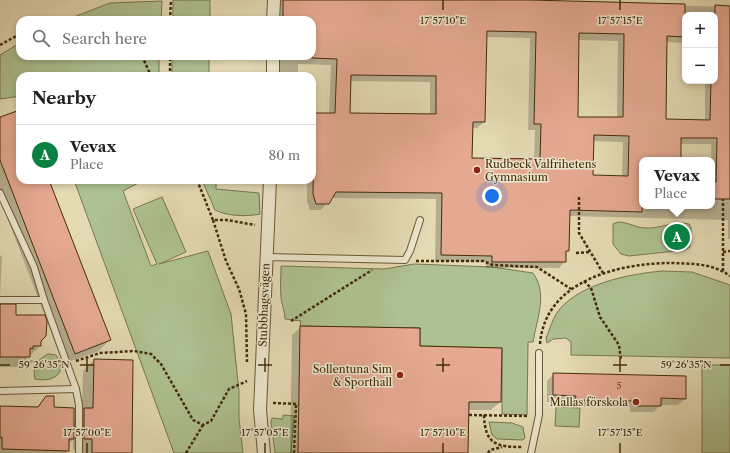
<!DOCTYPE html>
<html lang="en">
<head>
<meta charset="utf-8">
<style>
  body { margin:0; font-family:"Libre Caslon Text",serif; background:#f2f2f2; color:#202124 }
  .controls { position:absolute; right:12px; top:12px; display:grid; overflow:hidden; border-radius:8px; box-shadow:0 2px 6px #0003 }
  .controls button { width:36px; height:36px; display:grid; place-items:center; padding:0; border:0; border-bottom:1px solid #e0e0e0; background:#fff; color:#202124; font:20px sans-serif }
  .you { position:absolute; left:492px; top:196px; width:14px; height:14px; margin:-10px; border:3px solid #fff; border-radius:50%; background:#1a73e8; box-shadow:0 0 0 6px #1a73e833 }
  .badge { display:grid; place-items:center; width:26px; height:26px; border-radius:50%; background:#0b8043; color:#fff; font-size:13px; font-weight:700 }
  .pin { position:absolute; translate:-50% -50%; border:2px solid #fff; box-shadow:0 1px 4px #0006 }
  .popup { position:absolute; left:639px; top:157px; width:76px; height:52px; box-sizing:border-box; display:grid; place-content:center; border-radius:8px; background:#fff; filter:drop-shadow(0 1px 3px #0005); font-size:13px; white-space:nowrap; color:#757577 }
  .popup b { font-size:15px; color:#202124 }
  .popup::after { content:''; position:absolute; left:50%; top:100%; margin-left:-8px; border:8px solid transparent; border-top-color:#fff }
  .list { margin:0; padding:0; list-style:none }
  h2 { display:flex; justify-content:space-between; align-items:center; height:52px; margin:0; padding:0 16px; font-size:17px }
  h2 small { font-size:13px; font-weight:400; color:#757577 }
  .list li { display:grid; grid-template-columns:26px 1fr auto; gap:12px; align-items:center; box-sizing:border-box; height:60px; padding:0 16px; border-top:1px solid #e0e0e0 }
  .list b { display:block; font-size:15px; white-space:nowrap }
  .list p { margin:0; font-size:13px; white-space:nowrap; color:#757577 }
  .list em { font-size:13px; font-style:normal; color:#757577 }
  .icon { flex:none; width:22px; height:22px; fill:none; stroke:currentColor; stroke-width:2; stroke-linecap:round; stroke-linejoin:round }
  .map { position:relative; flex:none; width:730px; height:453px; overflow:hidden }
  .search { position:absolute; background:#fff; box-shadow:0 2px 6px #0003; left:16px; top:16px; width:300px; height:44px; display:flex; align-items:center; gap:10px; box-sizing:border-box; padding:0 14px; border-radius:12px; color:#757577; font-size:15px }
  .panel { position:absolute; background:#fff; box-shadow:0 2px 6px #0003; left:16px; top:72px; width:300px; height:112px; border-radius:12px }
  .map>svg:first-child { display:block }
</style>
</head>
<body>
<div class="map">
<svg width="730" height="453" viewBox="0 0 730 453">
  <rect width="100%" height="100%" fill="#e4dab4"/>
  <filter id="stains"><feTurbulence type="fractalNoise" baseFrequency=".005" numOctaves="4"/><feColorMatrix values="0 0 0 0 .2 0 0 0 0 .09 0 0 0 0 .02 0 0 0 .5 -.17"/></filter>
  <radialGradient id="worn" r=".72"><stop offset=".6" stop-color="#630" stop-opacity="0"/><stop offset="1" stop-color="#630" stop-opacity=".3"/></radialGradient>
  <!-- green -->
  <g fill="#aec192" stroke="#79764e">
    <rect x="173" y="0" width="37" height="20"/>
    <polygon points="162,1 161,20 66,20 110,3"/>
    <polygon points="20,43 20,56 159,56 159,76 20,76 20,96 0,99 0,55"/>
    <rect x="172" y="56" width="37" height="20"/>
    <polygon points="74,180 144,180 123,191 151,266 157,264 133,209 162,197 186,252 159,264 208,251 231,314 239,392 239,419 243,453 174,453"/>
    <path d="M202,180H216V189L259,193L260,214C246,217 227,216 215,210Z"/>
    <path d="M618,222C628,222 636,228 646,228C661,229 674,220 689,224L691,228L690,247L685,250L629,256L621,254L613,244V224Z"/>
    <path d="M414,264L492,267L533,273C548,294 537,318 533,342H528L527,415L502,414V348L420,346V328L300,326L301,321L285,319C285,311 282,306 281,298C280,287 281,276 281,266L384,269Z"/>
    <path d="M662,271L692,272L730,285V358L571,355V342L566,338L553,339L547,343L546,338C550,329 553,317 559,310C581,283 630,274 662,271Z"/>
    <path d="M48,354L56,355C69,373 53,383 35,379C32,366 37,360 48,354Z"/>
    <rect x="702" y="365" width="28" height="88"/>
    <polygon points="556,407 580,408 579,427 555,426"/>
    <polygon points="283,415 294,416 291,453 275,453 271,422 272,418 283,419"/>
    <polygon points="489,422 512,423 523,427 525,438 523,440 497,439 492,435"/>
  </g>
  <!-- shadow -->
  <g fill="#0003" fill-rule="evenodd">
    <path d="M278,0H496L730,7V239H728V220L569,216L568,250L565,253V261L559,268H486V262L435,261L436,199L331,198L321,210H310L307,201V180H312V116L314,114H329L331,65L298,64V76H276L277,56H312V20H277ZM685,15H715V81H705V121L665,120L666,42L685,43ZM486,37L530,38L528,130H535L534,160L471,159L472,128H477L484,122ZM578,40L618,41L617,118H577ZM350,81L430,82V115L349,114ZM592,141L623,142L622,176H592ZM680,144H711L712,206H642V160H680Z"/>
    <polygon points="20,111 20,180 48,180 110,339 99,351 63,364 46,319 40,346 18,367 0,367 0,306 15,316 45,316 0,199 0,119"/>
    <polygon points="0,255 2,257 0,296"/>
    <polygon points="301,327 419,347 500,402 491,410 468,410 467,453 290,453 292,335"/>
    <polygon points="94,360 132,361 131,453 81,453 81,450 73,450 73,440 68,444 68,450 66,453 0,453 0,407 36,408 46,397 53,408 74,419 82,411 83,371"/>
    <polygon points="554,374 685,399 678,405 660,405 654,412 630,412 630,407 569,406 569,402 547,402 547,381"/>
  </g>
  <!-- building -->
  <g fill="#e5a992" stroke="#442c09" fill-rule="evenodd">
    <path d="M283,0H530L685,4V37L667,36L666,119L710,120L711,81H715V5L730,6V199H712V182H716L717,138H681V160H642V212L570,210L569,251H566V262H492V256L441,255L442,193L336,192L329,204H316L313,194L314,113H335L337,59L312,58V20H283ZM487,31L536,32L534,124H541L540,159L472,158L473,122H485ZM579,33L624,34L623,117H578ZM351,75L436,76V114L350,113ZM594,135L629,136L628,176L593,175Z"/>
    <polygon points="20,110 20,180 49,180 111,340 75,354 0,160 0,117"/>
    <polygon points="0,304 16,304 16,315 45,315 47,321 46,336 41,341 41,346 33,346 33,349 30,348 30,357 0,357"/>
    <polygon points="300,326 420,328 420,346 502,348 501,402 469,402 468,453 298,453"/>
    <polygon points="94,359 133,360 132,453 92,453 92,439 84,439 84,408 93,408"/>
    <polygon points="553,373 686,376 686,399 661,398 661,406 636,406 636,401 575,400 576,396 553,395"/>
    <polygon points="46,396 54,396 54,407 74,408 74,439 69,439 69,451 2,449 2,437 0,438 0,406 38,407"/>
  </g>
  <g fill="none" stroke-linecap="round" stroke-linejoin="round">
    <!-- lane casing -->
    <g stroke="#6c5834" stroke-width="8">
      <g id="lane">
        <polyline points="0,193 34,267 44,300 76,389 79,405 79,453"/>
        <polyline points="266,257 405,260 410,251 420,220"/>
        <polyline points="0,300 44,300"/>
        <polyline points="1,391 76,389"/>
        <polyline points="531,453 539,415 539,353"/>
      </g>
    </g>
    <!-- street casing -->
    <g stroke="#6c5834" stroke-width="14">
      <g id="street">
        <polyline points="273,20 274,0"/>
        <polyline points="273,76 273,56"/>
        <polyline points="264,453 260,410 270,180"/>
      </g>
    </g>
    <!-- path -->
    <g stroke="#442c09" stroke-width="2.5" stroke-dasharray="3 2" stroke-linecap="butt">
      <polyline points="91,20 111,20"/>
      <polyline points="170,20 171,0"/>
      <polyline points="0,45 20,34"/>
      <polyline points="142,56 151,76"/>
      <polyline points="170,76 170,56"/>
      <polyline points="197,180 213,220 227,220 255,225"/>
      <polyline points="579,197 579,233 603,273"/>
      <polyline points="213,220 226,261 239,289 246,314 247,362"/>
      <polyline points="723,252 730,251"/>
      <polyline points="576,253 590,252"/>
      <polyline points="416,261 483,261 493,265 537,267 571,289"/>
      <polyline points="723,271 723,199"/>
      <polyline points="584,281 591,288 600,317 619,345 621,360"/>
      <polyline points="291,321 372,270"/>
      <path d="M540,344C545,280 620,263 672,263C693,264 712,263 730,276"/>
      <polyline points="76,361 100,353 134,351 151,354 161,364 193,420 203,425 211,421 229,389 247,381"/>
      <polyline points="273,403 299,404"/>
      <polyline points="469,415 528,416"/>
      <path d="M484,415C485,444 496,447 522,447"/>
      <polyline points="186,453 203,425"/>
      <polyline points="294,453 296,404"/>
      <polyline points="488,453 490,450 502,447"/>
    </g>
    <!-- lane -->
    <use href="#lane" stroke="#ede7ce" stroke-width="6"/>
    <!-- street -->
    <use href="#street" stroke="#ede7ce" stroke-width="12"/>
  </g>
  <!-- ticks -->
  <path fill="none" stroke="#442c09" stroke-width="1.5" d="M443,0V10M620,0V10M87,358V372M265,358V372M443,358V372M620,358V372M0,365H10M80,365H94M258,365H272M436,365H450M613,365H627M720,365H730M87,443V453M265,443V453M443,443V453M620,443V453"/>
  <!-- markers -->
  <g fill="#8f2418" stroke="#ede7ce" stroke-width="1.5">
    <circle cx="477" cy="170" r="4"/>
    <circle cx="400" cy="375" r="4"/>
    <circle cx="636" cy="402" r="4"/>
  </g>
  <g text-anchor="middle" stroke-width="3" stroke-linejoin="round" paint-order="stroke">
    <!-- number labels -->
    <g font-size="9" fill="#6c4b2b">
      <text x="619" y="389">5</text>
    </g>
    <!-- poi labels -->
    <g font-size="11" fill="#442c09" stroke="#ede7ce" text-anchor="end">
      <text x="485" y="168" text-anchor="start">Rudbeck Valfrihetens<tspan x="485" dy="13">Gymnasium</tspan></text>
      <text x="392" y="373">Sollentuna Sim<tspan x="392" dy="13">&amp; Sporthall</tspan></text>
      <text x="628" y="406">Mallas förskola</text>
    </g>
    <!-- street labels -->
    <g font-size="11" fill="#442c09" stroke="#ede7ce">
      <text transform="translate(264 305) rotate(-88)" y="4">Stubbhagsvägen</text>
    </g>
  </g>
  <g font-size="10" text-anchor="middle" fill="#442c09" stroke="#ede7ce" stroke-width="3" stroke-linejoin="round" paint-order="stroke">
    <text x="443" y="24">17°57'10"E</text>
    <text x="620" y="24">17°57'15"E</text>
    <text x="44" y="368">59°26'35"N</text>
    <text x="686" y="368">59°26'35"N</text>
    <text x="87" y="436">17°57'00"E</text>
    <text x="265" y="436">17°57'05"E</text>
    <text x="443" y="436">17°57'10"E</text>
    <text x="620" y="436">17°57'15"E</text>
  </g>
  <rect width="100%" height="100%" filter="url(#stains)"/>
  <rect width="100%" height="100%" fill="url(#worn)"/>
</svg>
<div class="controls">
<button>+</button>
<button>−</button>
</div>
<div class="you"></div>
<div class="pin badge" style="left:677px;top:237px">A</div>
<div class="popup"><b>Vevax</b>Place</div>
<div class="search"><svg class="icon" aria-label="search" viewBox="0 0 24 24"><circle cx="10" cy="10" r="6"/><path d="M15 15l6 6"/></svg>Search here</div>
<section class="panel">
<h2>Nearby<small></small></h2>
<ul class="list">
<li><span class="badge">A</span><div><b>Vevax</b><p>Place</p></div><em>80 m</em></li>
</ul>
</section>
</div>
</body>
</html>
